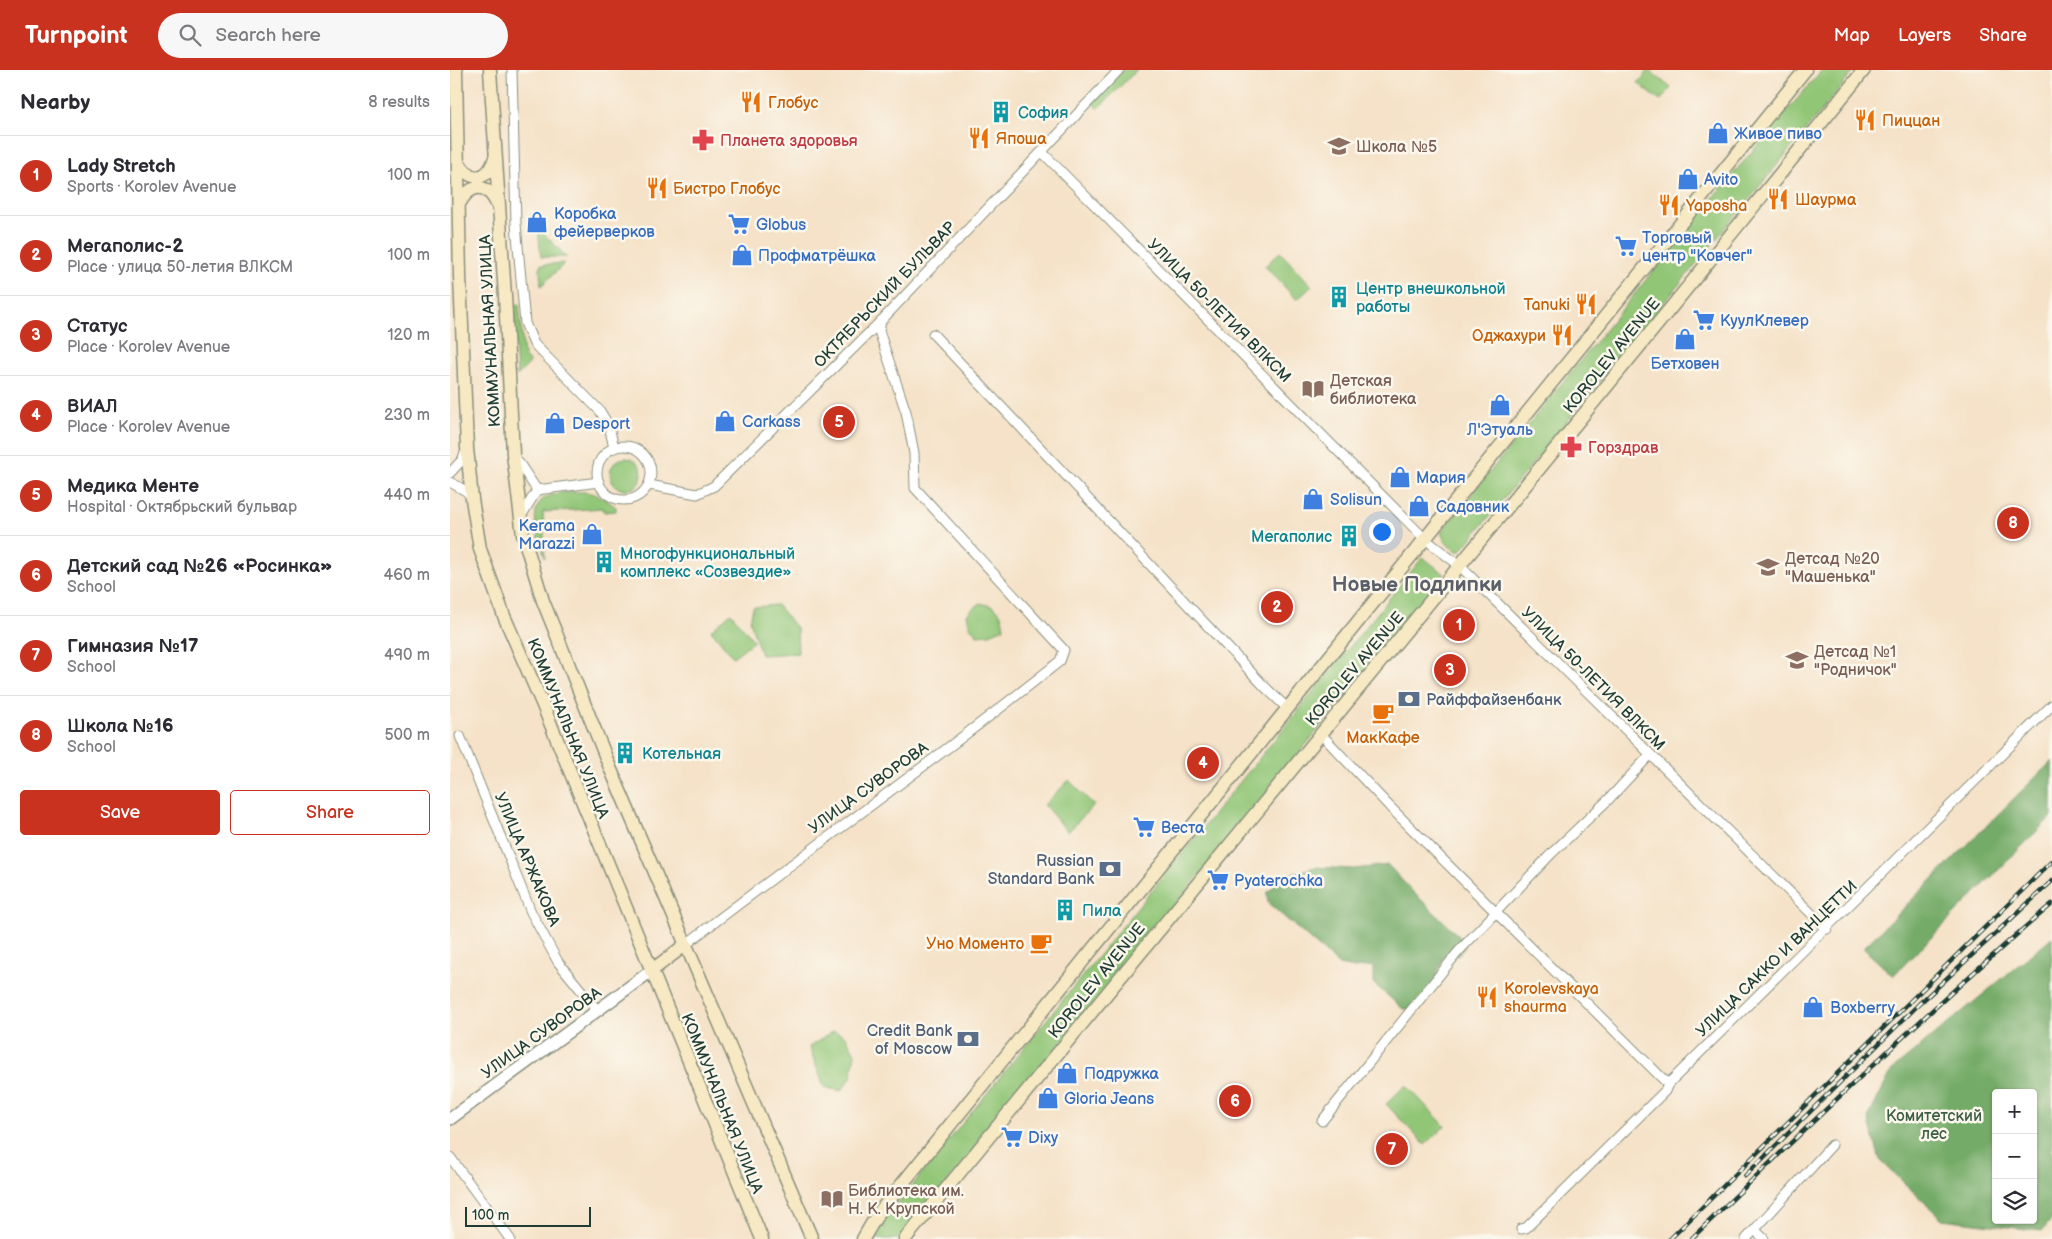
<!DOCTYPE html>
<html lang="en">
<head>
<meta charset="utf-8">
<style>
  body { margin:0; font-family:"Balsamiq Sans",sans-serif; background:#f7f7f7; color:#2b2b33 }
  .controls { position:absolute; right:15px; bottom:15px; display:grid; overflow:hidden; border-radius:5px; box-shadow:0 1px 4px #0004 }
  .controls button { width:45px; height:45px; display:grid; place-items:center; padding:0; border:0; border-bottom:1px solid #e1e1e2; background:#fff; color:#2b2b33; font:25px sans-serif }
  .scale { position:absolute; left:15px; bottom:12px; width:126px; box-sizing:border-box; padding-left:5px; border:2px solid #1f3d34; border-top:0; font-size:14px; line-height:18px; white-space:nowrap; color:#1f3d34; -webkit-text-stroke:4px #fbf7ec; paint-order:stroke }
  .you { position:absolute; left:931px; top:461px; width:18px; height:18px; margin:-12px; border:4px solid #fff; border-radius:50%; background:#1a73e8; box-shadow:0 0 0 8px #1a73e833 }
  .badge { display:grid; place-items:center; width:32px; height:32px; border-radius:50%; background:#c8321e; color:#fff; font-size:16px; font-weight:700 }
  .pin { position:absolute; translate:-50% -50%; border:2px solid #fff; box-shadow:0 1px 5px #0006 }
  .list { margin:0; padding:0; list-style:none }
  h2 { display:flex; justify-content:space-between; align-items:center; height:65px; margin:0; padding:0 20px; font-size:21px }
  h2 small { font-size:16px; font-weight:400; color:#7c7c81 }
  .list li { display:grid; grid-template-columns:32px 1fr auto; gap:15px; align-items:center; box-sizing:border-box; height:80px; padding:0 20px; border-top:1px solid #e1e1e2 }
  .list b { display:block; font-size:19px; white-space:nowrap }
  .list p { margin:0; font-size:16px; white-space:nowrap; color:#7c7c81 }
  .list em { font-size:16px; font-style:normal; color:#7c7c81 }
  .actions { display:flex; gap:10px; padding:15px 20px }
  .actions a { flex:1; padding:11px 0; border:1px solid #c8321e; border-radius:5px; text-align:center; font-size:18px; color:#c8321e }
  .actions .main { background:#c8321e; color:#fff }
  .icon { flex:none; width:28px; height:28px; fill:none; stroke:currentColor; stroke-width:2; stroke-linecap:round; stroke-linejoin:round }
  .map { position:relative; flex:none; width:1602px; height:1169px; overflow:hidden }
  header { display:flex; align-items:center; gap:30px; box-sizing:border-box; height:70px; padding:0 25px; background:#c8321e; color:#fff }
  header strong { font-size:24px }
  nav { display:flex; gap:28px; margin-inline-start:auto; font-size:18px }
  .search { width:350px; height:45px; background:#f7f7f7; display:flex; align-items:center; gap:12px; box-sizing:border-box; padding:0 18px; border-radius:28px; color:#7c7c81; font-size:19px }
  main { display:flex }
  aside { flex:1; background:#fff }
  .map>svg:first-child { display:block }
</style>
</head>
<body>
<header>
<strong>Turnpoint</strong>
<div class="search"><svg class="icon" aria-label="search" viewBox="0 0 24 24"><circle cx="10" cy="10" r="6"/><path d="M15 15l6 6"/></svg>Search here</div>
<nav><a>Map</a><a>Layers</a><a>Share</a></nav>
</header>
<main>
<aside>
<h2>Nearby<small>8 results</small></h2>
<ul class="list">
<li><span class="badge">1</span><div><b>Lady Stretch</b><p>Sports · Korolev Avenue</p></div><em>100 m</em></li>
<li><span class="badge">2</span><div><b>Мегаполис-2</b><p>Place · улица 50-летия ВЛКСМ</p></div><em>100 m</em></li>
<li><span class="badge">3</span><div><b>Статус</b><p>Place · Korolev Avenue</p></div><em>120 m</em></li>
<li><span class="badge">4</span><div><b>ВИАЛ</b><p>Place · Korolev Avenue</p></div><em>230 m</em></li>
<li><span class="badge">5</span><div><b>Медика Менте</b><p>Hospital · Октябрьский бульвар</p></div><em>440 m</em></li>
<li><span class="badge">6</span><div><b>Детский сад №26 «Росинка»</b><p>School</p></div><em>460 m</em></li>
<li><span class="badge">7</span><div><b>Гимназия №17</b><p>School</p></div><em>490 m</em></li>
<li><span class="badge">8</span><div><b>Школа №16</b><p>School</p></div><em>500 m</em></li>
</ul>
<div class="actions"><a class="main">Save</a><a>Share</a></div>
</aside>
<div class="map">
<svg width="1602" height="1169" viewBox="0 0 1602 1169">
  <rect width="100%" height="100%" fill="#fbf7ec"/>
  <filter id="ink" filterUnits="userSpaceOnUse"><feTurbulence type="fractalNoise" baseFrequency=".02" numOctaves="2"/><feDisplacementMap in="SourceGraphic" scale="10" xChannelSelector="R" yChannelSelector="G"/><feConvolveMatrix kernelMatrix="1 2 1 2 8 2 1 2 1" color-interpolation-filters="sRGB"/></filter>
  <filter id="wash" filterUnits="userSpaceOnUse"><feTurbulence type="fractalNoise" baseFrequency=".0096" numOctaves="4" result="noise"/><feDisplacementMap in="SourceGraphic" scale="20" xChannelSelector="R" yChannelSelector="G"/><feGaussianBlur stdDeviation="1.12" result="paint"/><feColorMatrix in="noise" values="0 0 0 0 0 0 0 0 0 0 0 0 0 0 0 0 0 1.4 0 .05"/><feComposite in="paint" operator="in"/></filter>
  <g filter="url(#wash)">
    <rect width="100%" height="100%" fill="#f5e2c8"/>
    <!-- green -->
    <g fill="#92c677" stroke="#588256">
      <polygon points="673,0 687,0 648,39 642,33"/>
      <polygon points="1199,0 1221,18 1210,31 1188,13"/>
      <path d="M1372,0H1405L1010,482C1000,479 994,472 991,462L1265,125Z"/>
      <polygon points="88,158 117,187 91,187"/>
      <polygon points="830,182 862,216 847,230 815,196"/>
      <polygon points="115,193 91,216 90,195"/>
      <polygon points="69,234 74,286 80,293 67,306 63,235"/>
      <circle cx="176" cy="404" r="16"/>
      <path d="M136,422C148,424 157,430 166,437V441L154,442L153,438L93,442L95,488C89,469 74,434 101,425C112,421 125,422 136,422Z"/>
      <polygon points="973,487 995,505 451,1169 421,1169 429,1156"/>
      <path d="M529,533C547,536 552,540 554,558L540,564L527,565L519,555L517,544Z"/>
      <polygon points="327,535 347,559 348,583 311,585 300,551 303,537"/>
      <polygon points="281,543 304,571 283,587 261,560"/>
      <polygon points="619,710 644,735 618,762 594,735"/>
      <polygon points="384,961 396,967 405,984 401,1008 391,1021 374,1017 359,977"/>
      <polygon points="956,1015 995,1056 975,1075 936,1034"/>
    </g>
    <!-- forest -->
    <g fill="#75ab68" stroke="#4a744e" fill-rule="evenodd">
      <polygon points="1602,691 1602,746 1443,906 1413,878"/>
      <polygon points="938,795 963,822 1013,870 1015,877 1008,885 994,886 979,925 970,939 953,939 923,913 923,896 904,898 889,895 818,833 817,823 833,806 865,797 904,799"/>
      <path d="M1602,867V1149L1592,1161L1492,1149L1430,1090L1418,1048L1442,1000ZM1546,1023H1583V1150H1546Z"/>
    </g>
  </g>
  <g filter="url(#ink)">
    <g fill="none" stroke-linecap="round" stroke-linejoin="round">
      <!-- minor casing -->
      <g stroke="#8a907e" stroke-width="11">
        <g id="minor">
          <polyline points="62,0 66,154 75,253 84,274 150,341 159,356 164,378"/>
          <polyline points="592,82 975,469 1010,496 1377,859"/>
          <polyline points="483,264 814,616 838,639"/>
          <circle cx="174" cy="403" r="27"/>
          <polyline points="65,387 87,420"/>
          <polyline points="0,403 12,390 16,381"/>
          <polyline points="0,412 16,421 22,428"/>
          <polyline points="199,415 247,424 264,416 431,251 669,0"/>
          <polyline points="70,448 87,420 149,412"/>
          <polyline points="870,663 939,736 1218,1014"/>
          <polyline points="10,666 81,842 108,892 148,941"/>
          <path d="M235,875C359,779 488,689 610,591L614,580L465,418L464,383L456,342L429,261L431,251"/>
          <polyline points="872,1051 1008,882 1102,783 1159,729 1200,685"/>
          <polyline points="0,1087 60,1169"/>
          <polyline points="1071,1159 1076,1158 1215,1021 1218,1014 1602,635"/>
          <polyline points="1305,1160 1314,1169"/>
          <polyline points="1296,1169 1382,1075"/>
        </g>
      </g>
      <!-- tertiary casing -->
      <g stroke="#8a907e" stroke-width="14">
        <polyline id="tertiary" points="0,1049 201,901"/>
      </g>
      <!-- secondary casing -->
      <g stroke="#8a907e" stroke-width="15">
        <g id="secondary">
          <polyline points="6,0 10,206 17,378 22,429 30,479 54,546 92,633 312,1169"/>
          <polyline points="40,0 55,226 63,384 73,465 93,531 161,700 362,1169"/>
          <path d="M8,91C20,113 37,112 45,88"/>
          <path d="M9,134C20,114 36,111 47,134"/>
          <polyline points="201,901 235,875"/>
          <polyline points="413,1169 427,1145 1355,0"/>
          <path d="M455,1169C775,779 1098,392 1414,0"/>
        </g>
      </g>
      <!-- minor -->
      <use href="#minor" stroke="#fff" stroke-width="9"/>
      <!-- tertiary -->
      <use href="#tertiary" stroke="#fff" stroke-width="11"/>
      <!-- secondary -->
      <use href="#secondary" stroke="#f7e9c3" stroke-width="12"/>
      <!-- rail casing -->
      <g stroke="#1f3d34" stroke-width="4.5">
        <g id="rail">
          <polyline points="1295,1106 1469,934 1602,811"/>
          <polyline points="1220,1169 1602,791"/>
          <path d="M1241,1169C1359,1055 1477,941 1602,834"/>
        </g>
      </g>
      <!-- rail -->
      <use href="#rail" stroke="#fbf7ec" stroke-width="2.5" stroke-dasharray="8" stroke-linecap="butt"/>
    </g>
  </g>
  <!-- icons -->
  <defs>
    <g id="restaurant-bare" transform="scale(1.725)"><path d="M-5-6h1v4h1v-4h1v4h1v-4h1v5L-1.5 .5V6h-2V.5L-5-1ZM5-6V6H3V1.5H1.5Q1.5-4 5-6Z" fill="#e8710a" stroke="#fbf7ec" stroke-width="2.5" paint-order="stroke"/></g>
    <g id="building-bare" transform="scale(1.725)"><path d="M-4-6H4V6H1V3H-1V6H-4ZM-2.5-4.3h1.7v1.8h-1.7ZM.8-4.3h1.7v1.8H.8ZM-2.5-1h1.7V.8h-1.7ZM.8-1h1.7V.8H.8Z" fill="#0f9aa8" stroke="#fbf7ec" stroke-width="2.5" paint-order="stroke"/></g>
    <g id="shop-bare" transform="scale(1.725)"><path d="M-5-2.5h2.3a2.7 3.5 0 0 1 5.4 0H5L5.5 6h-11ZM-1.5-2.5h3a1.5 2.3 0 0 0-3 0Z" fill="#3f7fe0" stroke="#fbf7ec" stroke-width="2.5" paint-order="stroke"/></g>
    <g id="pharmacy-bare" transform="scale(1.725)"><path d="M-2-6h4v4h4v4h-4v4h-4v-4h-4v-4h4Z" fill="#e0444e" stroke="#fbf7ec" stroke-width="2.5" paint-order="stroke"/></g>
    <g id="school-bare" transform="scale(1.725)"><path d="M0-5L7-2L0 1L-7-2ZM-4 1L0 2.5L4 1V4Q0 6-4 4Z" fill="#8d6e63" stroke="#fbf7ec" stroke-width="2.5" paint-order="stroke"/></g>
    <g id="supermarket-bare" transform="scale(1.725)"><path d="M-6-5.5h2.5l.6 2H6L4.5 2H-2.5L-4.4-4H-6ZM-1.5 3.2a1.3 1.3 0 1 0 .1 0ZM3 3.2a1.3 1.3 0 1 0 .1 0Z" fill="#3f7fe0" stroke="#fbf7ec" stroke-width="2.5" paint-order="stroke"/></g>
    <g id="library-bare" transform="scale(1.725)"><path d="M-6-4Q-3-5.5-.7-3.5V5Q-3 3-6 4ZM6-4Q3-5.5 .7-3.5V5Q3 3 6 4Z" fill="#8d6e63" stroke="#fbf7ec" stroke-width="2.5" paint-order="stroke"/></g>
    <g id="bank-bare" transform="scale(1.725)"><path d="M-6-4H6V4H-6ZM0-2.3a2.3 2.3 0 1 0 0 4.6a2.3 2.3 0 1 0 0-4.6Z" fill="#5c6f8a" stroke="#fbf7ec" stroke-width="2.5" paint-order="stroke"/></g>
    <g id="cafe-bare" transform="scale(1.725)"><path d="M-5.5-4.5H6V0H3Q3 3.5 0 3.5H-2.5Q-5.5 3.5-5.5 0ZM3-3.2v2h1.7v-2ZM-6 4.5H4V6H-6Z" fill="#e8710a" stroke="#fbf7ec" stroke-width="2.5" paint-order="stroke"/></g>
  </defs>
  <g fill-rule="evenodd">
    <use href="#restaurant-bare" x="301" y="32"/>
    <use href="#building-bare" x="551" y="42"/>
    <use href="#restaurant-bare" x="1415" y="50"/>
    <use href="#shop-bare" x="1268" y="63"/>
    <use href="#restaurant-bare" x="529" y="68"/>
    <use href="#pharmacy-bare" x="253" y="70"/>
    <use href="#school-bare" x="889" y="76"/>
    <use href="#shop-bare" x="1238" y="109"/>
    <use href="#restaurant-bare" x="207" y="118"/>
    <use href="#restaurant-bare" x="1328" y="129"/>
    <use href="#restaurant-bare" x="1219" y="135"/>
    <use href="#shop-bare" x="87" y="152"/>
    <use href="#supermarket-bare" x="289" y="154"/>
    <use href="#supermarket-bare" x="1176" y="176"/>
    <use href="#shop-bare" x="292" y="185"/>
    <use href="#building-bare" x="889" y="227"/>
    <use href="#restaurant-bare" x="1136" y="234"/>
    <use href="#supermarket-bare" x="1254" y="250"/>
    <use href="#restaurant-bare" x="1112" y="265"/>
    <use href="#shop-bare" x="1235" y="269"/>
    <use href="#library-bare" x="863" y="319"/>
    <use href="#shop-bare" x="1050" y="335"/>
    <use href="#shop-bare" x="275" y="351"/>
    <use href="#shop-bare" x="105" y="353"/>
    <use href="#pharmacy-bare" x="1121" y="377"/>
    <use href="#shop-bare" x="950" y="407"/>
    <use href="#shop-bare" x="863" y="429"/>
    <use href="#shop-bare" x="969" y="436"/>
    <use href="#shop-bare" x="142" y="464"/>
    <use href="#building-bare" x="899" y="466"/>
    <use href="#building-bare" x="154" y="492"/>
    <use href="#school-bare" x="1318" y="497"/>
    <use href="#school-bare" x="1347" y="590"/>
    <use href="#bank-bare" x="959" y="629"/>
    <use href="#cafe-bare" x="933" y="643"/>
    <use href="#building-bare" x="175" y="683"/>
    <use href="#supermarket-bare" x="694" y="757"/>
    <use href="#bank-bare" x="660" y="799"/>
    <use href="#supermarket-bare" x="768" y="810"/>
    <use href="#building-bare" x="615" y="840"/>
    <use href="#cafe-bare" x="591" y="873"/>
    <use href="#restaurant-bare" x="1037" y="927"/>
    <use href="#shop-bare" x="1363" y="937"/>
    <use href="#bank-bare" x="518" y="969"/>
    <use href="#shop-bare" x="617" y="1003"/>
    <use href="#shop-bare" x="598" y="1028"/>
    <use href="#supermarket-bare" x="562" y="1067"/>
    <use href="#library-bare" x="382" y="1129"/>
  </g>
  <g text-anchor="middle" stroke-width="5" stroke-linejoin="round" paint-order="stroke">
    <!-- food labels -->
    <g font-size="16" fill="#c56008" stroke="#fbf7ec" text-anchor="start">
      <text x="318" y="38">Глобус</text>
      <text x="1432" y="56">Пиццан</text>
      <text x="546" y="74">Япоша</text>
      <text x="223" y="124">Бистро Глобус</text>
      <text x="1345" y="135">Шаурма</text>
      <text x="1236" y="141">Yaposha</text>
      <text x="1120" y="240" text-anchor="end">Tanuki</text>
      <text x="1096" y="271" text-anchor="end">Оджахури</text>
      <text x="933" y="673" text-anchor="middle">МакКафе</text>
      <text x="574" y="879" text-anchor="end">Уно Моменто</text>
      <text x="1054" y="924">Korolevskaya<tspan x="1054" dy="18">shaurma</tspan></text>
    </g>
    <!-- culture labels -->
    <g font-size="16" fill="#0d838f" stroke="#fbf7ec" text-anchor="start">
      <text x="568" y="48">София</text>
      <text x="906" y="224">Центр внешкольной<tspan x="906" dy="18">работы</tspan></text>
      <text x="882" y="472" text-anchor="end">Мегаполис</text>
      <text x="170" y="489">Многофункциональный<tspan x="170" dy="18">комплекс «Созвездие»</tspan></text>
      <text x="192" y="689">Котельная</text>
      <text x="632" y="846">Пила</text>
    </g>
    <!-- shop labels -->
    <g font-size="16" fill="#366cbe" stroke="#fbf7ec" text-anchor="start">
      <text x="1284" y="69">Живое пиво</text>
      <text x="1254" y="115">Avito</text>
      <text x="104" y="149">Коробка<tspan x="104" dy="18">фейерверков</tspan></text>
      <text x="306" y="160">Globus</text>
      <text x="1192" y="173">Торговый<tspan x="1192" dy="18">центр "Ковчег"</tspan></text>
      <text x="308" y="191">Профматрёшка</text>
      <text x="1270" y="256">КуулКлевер</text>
      <text x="1235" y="299" text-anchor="middle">Бетховен</text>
      <text x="292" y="357">Carkass</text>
      <text x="122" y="359">Desport</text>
      <text x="1050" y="365" text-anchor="middle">Л'Этуаль</text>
      <text x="966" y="413">Мария</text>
      <text x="880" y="435">Solisun</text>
      <text x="986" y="442">Садовник</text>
      <text x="125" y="461" text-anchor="end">Kerama<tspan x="125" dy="18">Marazzi</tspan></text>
      <text x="711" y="763">Веста</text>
      <text x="784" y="816">Pyaterochka</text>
      <text x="1380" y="943">Boxberry</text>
      <text x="634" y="1009">Подружка</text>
      <text x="614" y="1034">Gloria Jeans</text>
      <text x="578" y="1073">Dixy</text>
    </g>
    <!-- health labels -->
    <g font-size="16" fill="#be3a42" stroke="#fbf7ec" text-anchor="start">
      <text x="270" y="76">Планета здоровья</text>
      <text x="1138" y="383">Горздрав</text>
    </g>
    <!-- education labels -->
    <g font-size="16" fill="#785e54" stroke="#fbf7ec" text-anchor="start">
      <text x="906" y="82">Школа №5</text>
      <text x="880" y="316">Детская<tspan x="880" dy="18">библиотека</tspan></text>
      <text x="1335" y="494">Детсад №20<tspan x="1335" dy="18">"Машенька"</tspan></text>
      <text x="1364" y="587">Детсад №1<tspan x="1364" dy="18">"Родничок"</tspan></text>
      <text x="398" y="1126">Библиотека им.<tspan x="398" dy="18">Н. К. Крупской</tspan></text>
    </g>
    <!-- street labels -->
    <g font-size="16" fill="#1f3d34" stroke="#fbf7ec">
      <text transform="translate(434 224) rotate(-46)" y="6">ОКТЯБРЬСКИЙ БУЛЬВАР</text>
      <text transform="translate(770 240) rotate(45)" y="6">УЛИЦА 50-ЛЕТИЯ ВЛКСМ</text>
      <text transform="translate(39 261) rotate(-93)" y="6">КОММУНАЛЬНАЯ УЛИЦА</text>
      <text transform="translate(1161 285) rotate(-51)" y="6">KOROLEV AVENUE</text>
      <text transform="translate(904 598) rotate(-50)" y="6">KOROLEV AVENUE</text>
      <text transform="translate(1144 608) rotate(45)" y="6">УЛИЦА 50-ЛЕТИЯ ВЛКСМ</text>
      <text transform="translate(119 658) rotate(68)" y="6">КОММУНАЛЬНАЯ УЛИЦА</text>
      <text transform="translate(418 717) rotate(-36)" y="6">УЛИЦА СУВОРОВА</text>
      <text transform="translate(78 789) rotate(67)" y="6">УЛИЦА АРЖАКОВА</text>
      <text transform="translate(1326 888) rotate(-44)" y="6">УЛИЦА САККО И ВАНЦЕТТИ</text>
      <text transform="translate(646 910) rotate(-51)" y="6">KOROLEV AVENUE</text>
      <text transform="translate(91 962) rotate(-36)" y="6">УЛИЦА СУВОРОВА</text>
      <text transform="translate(273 1033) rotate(68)" y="6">КОММУНАЛЬНАЯ УЛИЦА</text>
    </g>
    <!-- service labels -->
    <g font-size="16" fill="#4e5e75" stroke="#fbf7ec" text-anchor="end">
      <text x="976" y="635" text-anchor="start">Райффайзенбанк</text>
      <text x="644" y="796">Russian<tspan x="644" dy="18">Standard Bank</tspan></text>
      <text x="502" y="966">Credit Bank<tspan x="502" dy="18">of Moscow</tspan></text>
    </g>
    <!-- park labels -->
    <g font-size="16" fill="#3c5f45" stroke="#fbf7ec">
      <text x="1484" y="1051">Комитетский<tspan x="1484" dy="18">лес</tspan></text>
    </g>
    <!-- district labels -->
    <g font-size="21" font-weight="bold" fill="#5b5f6a" stroke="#fbf7ec">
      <text x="967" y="521">Новые Подлипки</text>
    </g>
  </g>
</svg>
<div class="controls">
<button>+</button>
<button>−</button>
<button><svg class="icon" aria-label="layers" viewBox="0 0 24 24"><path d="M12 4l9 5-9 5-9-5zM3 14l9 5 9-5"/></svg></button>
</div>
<div class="scale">100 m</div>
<div class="you"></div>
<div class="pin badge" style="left:1009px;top:555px">1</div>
<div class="pin badge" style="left:827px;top:537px">2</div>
<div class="pin badge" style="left:1000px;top:600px">3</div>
<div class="pin badge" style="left:753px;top:693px">4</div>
<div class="pin badge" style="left:389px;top:352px">5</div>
<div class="pin badge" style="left:785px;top:1031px">6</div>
<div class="pin badge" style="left:942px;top:1079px">7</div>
<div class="pin badge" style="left:1563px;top:453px">8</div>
</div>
</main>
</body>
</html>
